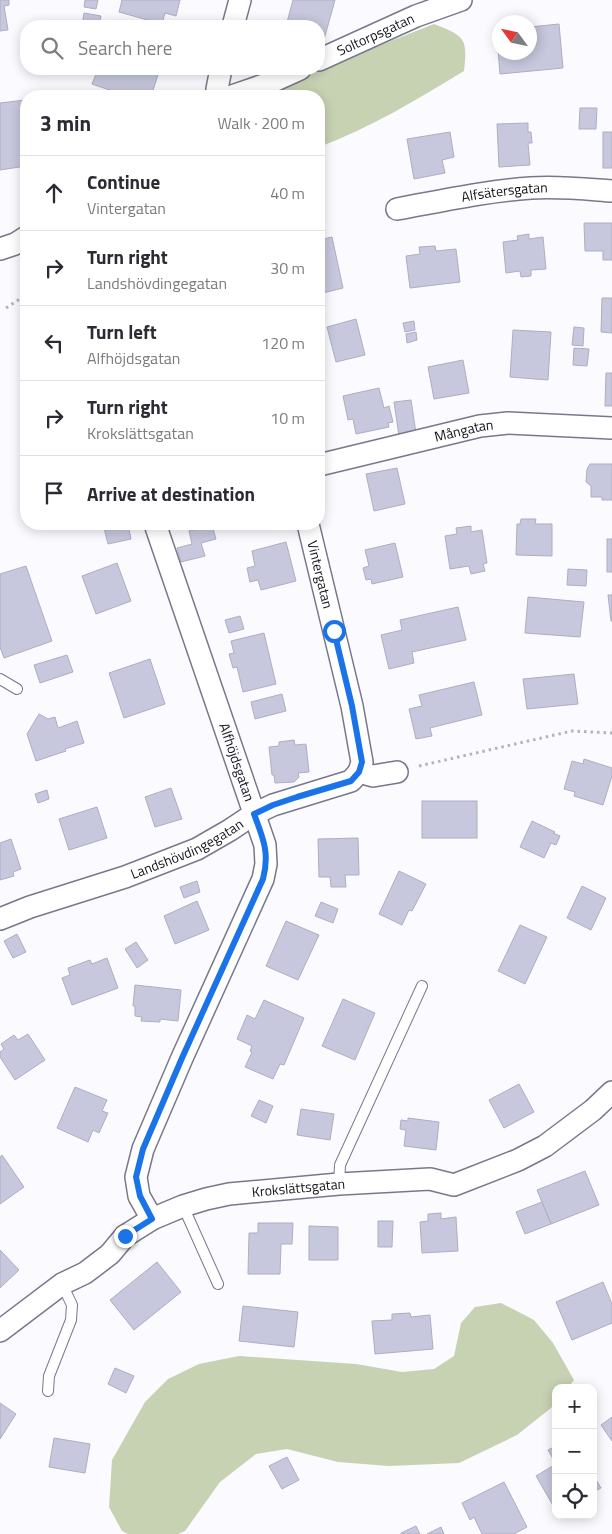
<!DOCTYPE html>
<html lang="en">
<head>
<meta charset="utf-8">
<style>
  body { margin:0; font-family:"Titillium Web",sans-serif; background:#f7f7f7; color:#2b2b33 }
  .controls { position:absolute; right:15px; bottom:15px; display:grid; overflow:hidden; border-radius:10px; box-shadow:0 2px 12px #0003 }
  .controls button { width:45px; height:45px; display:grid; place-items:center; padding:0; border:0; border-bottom:1px solid #e1e1e2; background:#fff; color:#2b2b33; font:25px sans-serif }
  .compass { position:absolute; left:492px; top:15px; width:45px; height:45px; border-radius:50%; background:#fff; box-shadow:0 2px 12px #0003; rotate:303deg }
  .stop { position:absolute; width:15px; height:15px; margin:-11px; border:4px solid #1a73e8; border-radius:50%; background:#fff }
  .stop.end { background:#1a73e8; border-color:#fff; box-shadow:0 1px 5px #0008 }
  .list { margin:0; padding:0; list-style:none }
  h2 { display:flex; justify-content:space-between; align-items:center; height:65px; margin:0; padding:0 20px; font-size:21px }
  h2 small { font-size:16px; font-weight:400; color:#7c7c81 }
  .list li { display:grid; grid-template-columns:32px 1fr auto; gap:15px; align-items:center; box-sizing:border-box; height:75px; padding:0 20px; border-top:1px solid #e1e1e2 }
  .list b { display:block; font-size:19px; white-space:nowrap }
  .list p { margin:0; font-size:16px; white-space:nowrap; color:#7c7c81 }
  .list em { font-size:16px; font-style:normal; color:#7c7c81 }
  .icon { flex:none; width:28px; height:28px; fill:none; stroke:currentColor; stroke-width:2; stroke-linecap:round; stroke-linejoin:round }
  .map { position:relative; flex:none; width:612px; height:1534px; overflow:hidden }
  .search { position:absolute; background:#fff; box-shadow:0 2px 12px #0003; left:20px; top:20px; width:305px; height:55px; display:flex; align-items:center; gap:12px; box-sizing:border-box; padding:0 18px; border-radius:20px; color:#7c7c81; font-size:19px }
  .panel { position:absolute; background:#fff; box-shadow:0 2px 12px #0003; left:20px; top:90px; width:305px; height:440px; border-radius:20px }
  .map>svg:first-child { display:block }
</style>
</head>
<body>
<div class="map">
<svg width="612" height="1534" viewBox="0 0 612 1534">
  <rect width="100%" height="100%" fill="#fafaff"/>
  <!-- green -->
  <g fill="#c7d2b3">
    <path d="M434,24C464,36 468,37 464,71C418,99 370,128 319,147V96H251Z"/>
    <polygon points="501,1303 534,1320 553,1343 574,1380 568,1388 556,1388 556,1402 551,1408 517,1435 459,1463 389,1466 338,1462 287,1449 256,1454 220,1482 185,1531 178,1534 128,1534 122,1531 109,1507 112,1460 145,1402 168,1379 199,1364 239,1356 356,1364 402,1372 434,1369 454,1356 461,1323 475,1307"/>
  </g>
  <!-- building -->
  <g fill="#c7c7dd" stroke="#aeaec3">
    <polygon points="0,0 9,0 9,5 4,6 8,30 0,31"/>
    <polygon points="85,0 98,0 96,9 84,7"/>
    <polygon points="122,0 180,0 176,16 165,13 162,24 119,12"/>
    <polygon points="293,0 335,0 323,43 319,42 319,26 286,26"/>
    <polygon points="84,13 101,16 99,26 82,26"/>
    <polygon points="559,24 563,68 500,74 497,37 500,36 500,52 530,52 530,27"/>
    <polygon points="98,69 160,69 151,96 127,96 92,84"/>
    <polygon points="25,100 26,109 26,166 0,170 0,103"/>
    <polygon points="580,108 597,108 596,129 579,129"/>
    <polygon points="528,123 528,132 531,132 532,143 528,143 530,165 499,167 497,124"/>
    <polygon points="450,132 454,157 442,160 445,173 414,179 407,139"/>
    <rect x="603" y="132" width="9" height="36"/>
    <polygon points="584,223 612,223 612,260 603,260 603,251 585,251"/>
    <polygon points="529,234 529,239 543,237 546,269 531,270 531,276 521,277 520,271 506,273 503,242 518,240 517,236"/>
    <polygon points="332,237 343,288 319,294 319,240"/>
    <polygon points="435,246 436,251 456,249 460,282 410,288 406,256 420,254 419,247"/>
    <polygon points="602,298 612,298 612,333 601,332"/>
    <polygon points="356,319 365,355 336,362 327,327"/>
    <polygon points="414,321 415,330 405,332 403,323"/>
    <polygon points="574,327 584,328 583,346 572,345"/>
    <polygon points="513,330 551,332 548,380 510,377"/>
    <polygon points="416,332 417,340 407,343 406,334"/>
    <polygon points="574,348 589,349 587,366 573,365"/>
    <polygon points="463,360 469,393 434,399 428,367"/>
    <polygon points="606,373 612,373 612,406 605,406"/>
    <polygon points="379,388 384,408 389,406 393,422 388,423 389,427 356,434 353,419 348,420 343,396"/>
    <polygon points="411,400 416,433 399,436 394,402"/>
    <polygon points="590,464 612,464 612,500 602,500 602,497 591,497 591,486 586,482 587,469"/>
    <polygon points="397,468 405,504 374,511 366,474"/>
    <polygon points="521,519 536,519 535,524 552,524 552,556 516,555 517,524 520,524"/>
    <polygon points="103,524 128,524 131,539 108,544"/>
    <polygon points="212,525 216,539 201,543 205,556 181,562 177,548 192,544 189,531"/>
    <polygon points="471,526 471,532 482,530 487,563 483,564 485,571 471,574 469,566 450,569 445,536 457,534 456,528"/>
    <rect x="607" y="539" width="5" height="33"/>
    <polygon points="286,542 296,581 261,590 258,580 250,582 247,568 255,566 252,551"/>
    <polygon points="395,543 403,577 372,584 371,579 366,580 363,568 369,566 365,550"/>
    <polygon points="117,563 131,601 96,614 82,576"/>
    <polygon points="26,566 52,641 4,658 0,647 0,574"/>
    <polygon points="568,569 587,570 586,586 567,585"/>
    <polygon points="608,595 612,595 612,621 611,621"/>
    <polygon points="528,597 584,602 580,637 525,633"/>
    <polygon points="458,607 466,640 412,652 414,663 389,669 381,635 402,630 400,620"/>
    <polygon points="240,616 244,629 229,633 225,620"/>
    <polygon points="264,633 276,684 243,692 237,667 233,668 229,654 234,653 231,641"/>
    <polygon points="67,655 73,672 40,683 34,665"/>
    <polygon points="150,659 165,704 124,718 109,673"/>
    <polygon points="574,674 578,704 527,709 523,679"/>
    <polygon points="474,682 482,715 430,728 432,736 416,739 409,709 422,706 419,695"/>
    <polygon points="282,694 286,711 255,719 251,702"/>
    <polygon points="39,714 48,719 55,717 58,728 77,721 84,743 65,749 66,751 36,761 27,734"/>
    <polygon points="294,740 295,745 306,744 309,772 298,773 299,777 294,782 275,783 274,775 272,775 269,747 279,746 279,742"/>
    <polygon points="584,759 612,768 612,776 603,805 574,796 575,792 564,789 572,761 583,764"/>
    <polygon points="171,788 182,819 155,827 145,797"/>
    <polygon points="47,790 49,799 38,803 35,794"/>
    <rect x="422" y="801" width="55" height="37"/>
    <polygon points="97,807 107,838 69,850 59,819"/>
    <polygon points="532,821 555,832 553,833 560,836 556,845 551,843 544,858 520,847"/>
    <polygon points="358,838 359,875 345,875 346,887 331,887 330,877 319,877 318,839"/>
    <polygon points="11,839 21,869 13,872 14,876 0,880 0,843"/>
    <polygon points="399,871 426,884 412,911 409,910 402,925 379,914"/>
    <polygon points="197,881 200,892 184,898 180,887"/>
    <polygon points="582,886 606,898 591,930 567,918"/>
    <polygon points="197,901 209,930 175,944 164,916"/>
    <polygon points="321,902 338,909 333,923 315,916"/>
    <polygon points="286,921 319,935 298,980 266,966"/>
    <polygon points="520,925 547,937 525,984 498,971"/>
    <polygon points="17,934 26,952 13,958 4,941"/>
    <polygon points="136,942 148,960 137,968 125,949"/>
    <polygon points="107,958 118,988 72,1005 62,978 70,975 68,968 90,960 92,964"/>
    <polygon points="135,985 181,990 178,1021 160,1019 160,1022 141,1021 142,1017 135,1016 135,1006 133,1006"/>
    <polygon points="343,999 375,1013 355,1060 322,1046"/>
    <polygon points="264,1000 304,1018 284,1065 280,1064 273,1079 245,1067 252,1052 250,1051 252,1046 237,1039 247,1015 255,1019"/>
    <polygon points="28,1034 45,1060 15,1080 0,1057 0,1052 4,1049 1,1044 14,1035 18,1040"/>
    <polygon points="519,1084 534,1112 504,1128 489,1100"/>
    <polygon points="75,1087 107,1100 102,1111 108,1113 99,1133 93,1130 88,1142 57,1128"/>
    <polygon points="259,1100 273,1106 266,1123 251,1116"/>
    <polygon points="301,1109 334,1114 330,1140 297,1135"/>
    <polygon points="408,1118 439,1122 436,1150 404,1146 406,1130 400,1129 401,1120 408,1121"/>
    <polygon points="2,1155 24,1187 0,1204 0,1157"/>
    <polygon points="585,1171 599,1205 551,1224 537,1190"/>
    <polygon points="542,1202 551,1224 525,1234 516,1212"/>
    <polygon points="441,1213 441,1219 456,1217 458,1251 422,1253 420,1222 428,1221 428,1214"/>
    <polygon points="378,1221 393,1221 392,1247 378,1247"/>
    <polygon points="258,1223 293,1223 292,1244 281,1244 280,1274 248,1274 249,1233 258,1233"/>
    <polygon points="309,1226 338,1227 338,1260 309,1260"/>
    <polygon points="0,1250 19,1270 0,1288"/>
    <polygon points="157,1262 181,1292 134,1330 110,1300"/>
    <polygon points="603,1282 612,1304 612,1323 572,1340 556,1302"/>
    <polygon points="243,1306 298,1312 294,1347 239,1341"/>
    <polygon points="410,1313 411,1317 430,1315 433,1349 375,1354 372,1321 392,1320 392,1314"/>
    <polygon points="115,1368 134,1376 126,1393 108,1384"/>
    <polygon points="0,1403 16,1414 0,1439"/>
    <polygon points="612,1417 612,1441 601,1425"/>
    <polygon points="54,1438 90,1444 85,1473 49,1467"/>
    <polygon points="556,1446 556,1506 554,1507 536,1476 556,1464 548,1450"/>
    <polygon points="287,1457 299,1480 282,1489 269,1466"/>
    <polygon points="593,1475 601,1488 593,1492"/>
    <polygon points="504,1482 527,1527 514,1534 482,1534 474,1517 470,1520 462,1503"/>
    <polygon points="416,1526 420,1534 401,1534 401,1533"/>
    <polygon points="441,1527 444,1534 427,1534"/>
  </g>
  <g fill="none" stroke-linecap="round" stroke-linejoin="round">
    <!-- lane casing -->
    <g stroke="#78788c" stroke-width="12">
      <g id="lane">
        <polyline points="0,679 17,689"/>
        <polyline points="339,1184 340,1165 422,986"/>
        <polyline points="183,1206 218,1284"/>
        <polyline points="48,1391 49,1376 71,1320 72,1305 62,1284"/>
      </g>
    </g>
    <!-- street casing -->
    <g stroke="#78788c" stroke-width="24">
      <g id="street">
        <polyline points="233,26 240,0"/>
        <path id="s1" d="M319,60L416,16L461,0"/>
        <polyline points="217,96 217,89 221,69"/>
        <polyline points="232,96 267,84 300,69"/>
        <path id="s2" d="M397,209C441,201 486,191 531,188C558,186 585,189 612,191"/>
        <polyline points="0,249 15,244 26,237"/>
        <path id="s3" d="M319,465L480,426L508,423L612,428"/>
        <path id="s4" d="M308,524L352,706L362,762L359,772"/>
        <path id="s5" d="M0,919L30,907L125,877L197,849L230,830L254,814L273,805L351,781L359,772L373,776L397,772"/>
        <polyline points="152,1219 139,1196 136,1177 143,1149 182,1058 263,879 266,864 265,845 155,524"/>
        <path id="s6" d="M0,1331L62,1284L85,1273L110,1254L125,1236L152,1219L183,1206L206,1199L229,1194L339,1184L430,1179L454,1185L518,1160L545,1146L593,1110L612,1092"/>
      </g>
    </g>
    <!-- path -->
    <g stroke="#b3b3b9" stroke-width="3" stroke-dasharray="2.5 4" stroke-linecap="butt">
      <polyline points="6,308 26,295"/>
      <polyline points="419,766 572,731 612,733"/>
    </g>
    <!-- lane -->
    <use href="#lane" stroke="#fff" stroke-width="10"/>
    <!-- street -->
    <use href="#street" stroke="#fff" stroke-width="21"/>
  </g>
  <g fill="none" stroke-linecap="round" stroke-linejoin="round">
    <!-- route -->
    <path stroke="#1a73e8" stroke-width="6" d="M125,1236L152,1219L140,1196L136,1177L143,1149L182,1058L263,879C270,853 263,838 254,814L273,805L297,797L351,781L359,772L362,762L352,706L334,631"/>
  </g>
  <g text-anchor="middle" stroke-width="4.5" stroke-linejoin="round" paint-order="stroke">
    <!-- street labels -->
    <g font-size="14" fill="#13121a" stroke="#fafaff">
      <text dy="5" stroke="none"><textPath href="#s1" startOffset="62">Soltorpsgatan</textPath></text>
      <text dy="5" stroke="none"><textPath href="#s2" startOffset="109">Alfsätersgatan</textPath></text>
      <text dy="5" stroke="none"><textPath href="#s3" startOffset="149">Mångatan</textPath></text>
      <text dy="5" stroke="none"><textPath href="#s4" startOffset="52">Vintergatan</textPath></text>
      <text transform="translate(237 762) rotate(71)" y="5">Alfhöjdsgatan</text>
      <text dy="5" stroke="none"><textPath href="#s5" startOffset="200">Landshövdingegatan</textPath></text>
      <text dy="5" stroke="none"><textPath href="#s6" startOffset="341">Krokslättsgatan</textPath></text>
    </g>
  </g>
</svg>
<div class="controls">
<button>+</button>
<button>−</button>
<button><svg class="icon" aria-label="locate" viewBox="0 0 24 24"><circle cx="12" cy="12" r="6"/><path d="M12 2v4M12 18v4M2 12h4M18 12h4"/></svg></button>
</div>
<svg class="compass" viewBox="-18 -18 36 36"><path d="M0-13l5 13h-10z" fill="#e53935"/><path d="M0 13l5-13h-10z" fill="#7c7c81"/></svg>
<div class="stop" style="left:334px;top:631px"></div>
<div class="stop end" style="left:125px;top:1236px"></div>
<div class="search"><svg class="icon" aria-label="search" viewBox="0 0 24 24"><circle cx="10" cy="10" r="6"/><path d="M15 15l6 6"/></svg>Search here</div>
<section class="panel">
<h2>3 min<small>Walk · 200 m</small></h2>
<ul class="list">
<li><svg class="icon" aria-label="ahead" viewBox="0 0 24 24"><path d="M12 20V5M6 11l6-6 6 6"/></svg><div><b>Continue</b><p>Vintergatan</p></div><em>40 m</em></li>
<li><svg class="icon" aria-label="right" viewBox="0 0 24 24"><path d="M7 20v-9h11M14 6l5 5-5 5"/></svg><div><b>Turn right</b><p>Landshövdingegatan</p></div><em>30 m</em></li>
<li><svg class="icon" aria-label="left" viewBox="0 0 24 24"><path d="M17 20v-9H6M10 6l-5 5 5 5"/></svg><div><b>Turn left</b><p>Alfhöjdsgatan</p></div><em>120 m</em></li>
<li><svg class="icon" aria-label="right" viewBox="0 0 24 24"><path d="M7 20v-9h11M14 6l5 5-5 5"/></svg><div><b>Turn right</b><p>Krokslättsgatan</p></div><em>10 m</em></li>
<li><svg class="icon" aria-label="arrive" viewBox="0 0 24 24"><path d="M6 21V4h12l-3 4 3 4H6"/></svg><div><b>Arrive at destination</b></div></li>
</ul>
</section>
</div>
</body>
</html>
